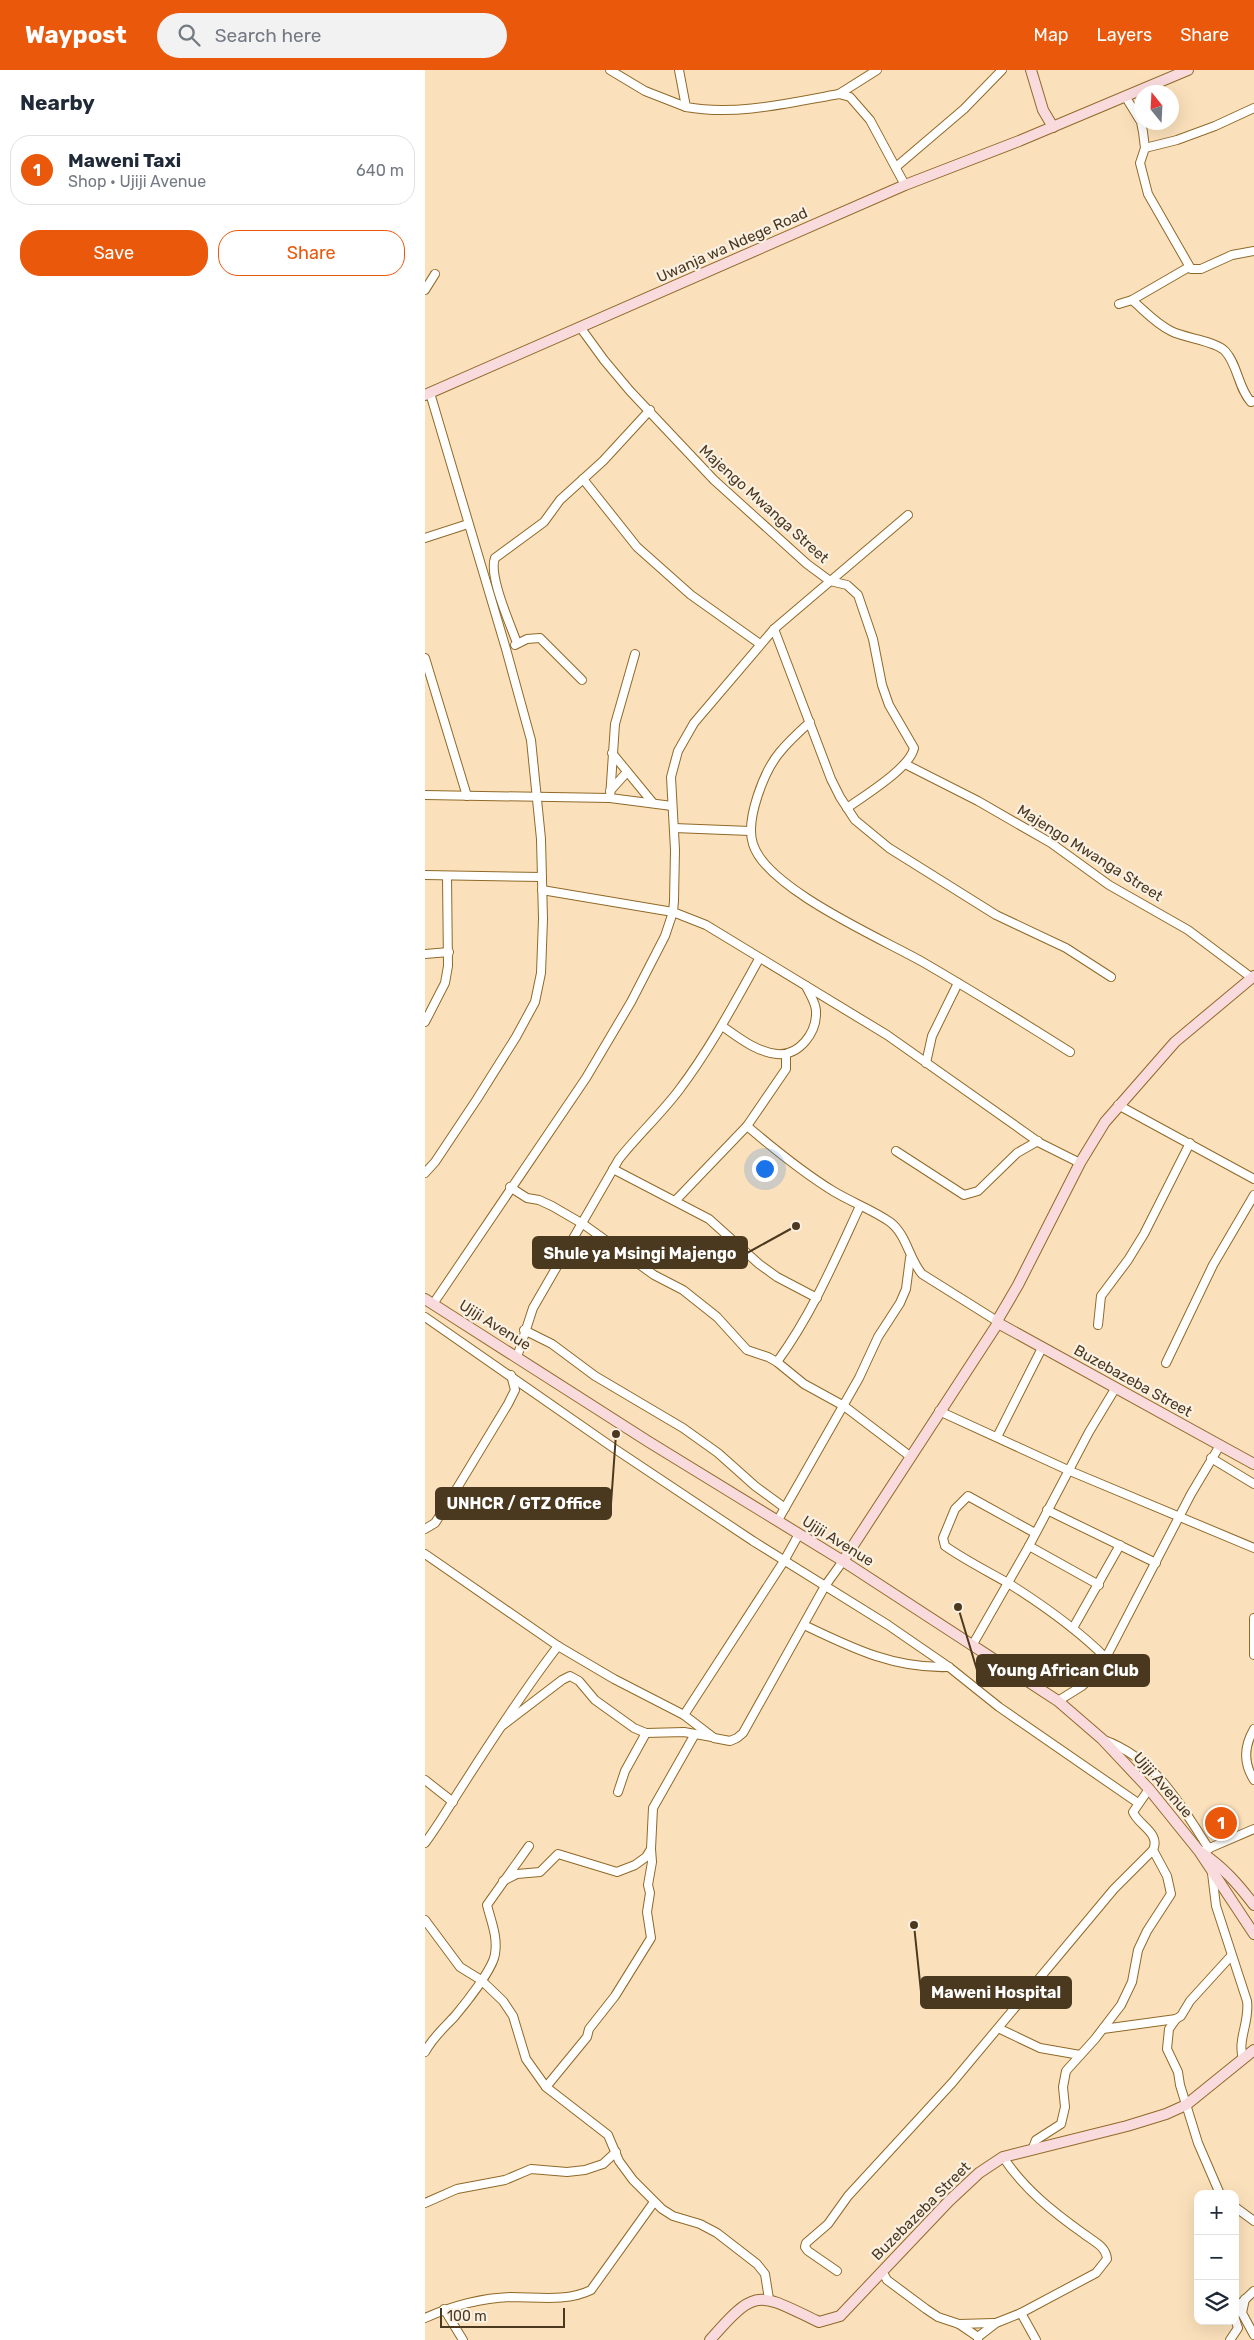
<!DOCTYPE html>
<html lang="en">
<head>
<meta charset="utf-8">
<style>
  body { margin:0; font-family:Rubik,sans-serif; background:#f2f2f3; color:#1f2937 }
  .controls { position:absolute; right:15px; bottom:15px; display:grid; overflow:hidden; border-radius:10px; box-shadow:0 5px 20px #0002 }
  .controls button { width:45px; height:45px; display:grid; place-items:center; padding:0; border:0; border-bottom:1px solid #e0e1e3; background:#fff; color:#1f2937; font:25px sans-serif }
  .compass { position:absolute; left:709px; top:15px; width:45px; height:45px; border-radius:50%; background:#fff; box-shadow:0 5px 20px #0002; rotate:342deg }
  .scale { position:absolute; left:15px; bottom:12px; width:125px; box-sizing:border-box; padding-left:5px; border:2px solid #4b391f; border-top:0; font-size:14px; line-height:18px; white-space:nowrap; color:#4b391f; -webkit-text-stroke:4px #faf1e4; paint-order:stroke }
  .you { position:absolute; left:339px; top:1098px; width:18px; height:18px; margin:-12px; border:4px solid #fff; border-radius:50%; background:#1a73e8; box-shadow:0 0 0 8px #1a73e833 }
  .badge { display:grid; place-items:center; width:32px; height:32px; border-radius:50%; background:#ea580c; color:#fff; font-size:16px; font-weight:700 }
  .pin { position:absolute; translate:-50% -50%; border:2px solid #fff; box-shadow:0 1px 5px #0006 }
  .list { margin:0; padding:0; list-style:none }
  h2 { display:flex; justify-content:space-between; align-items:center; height:65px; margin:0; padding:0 20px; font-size:21px }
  h2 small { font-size:16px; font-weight:400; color:#747a83 }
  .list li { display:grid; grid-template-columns:32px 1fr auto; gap:15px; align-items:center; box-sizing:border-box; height:70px; margin:0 10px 10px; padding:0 10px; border:1px solid #e0e1e3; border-radius:20px }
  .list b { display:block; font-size:19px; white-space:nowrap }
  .list p { margin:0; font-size:16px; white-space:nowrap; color:#747a83 }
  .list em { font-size:16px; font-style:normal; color:#747a83 }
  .actions { display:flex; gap:10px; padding:15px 20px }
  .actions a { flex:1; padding:11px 0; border:1px solid #ea580c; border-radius:20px; text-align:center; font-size:18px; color:#ea580c }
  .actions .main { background:#ea580c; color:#fff }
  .icon { flex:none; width:28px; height:28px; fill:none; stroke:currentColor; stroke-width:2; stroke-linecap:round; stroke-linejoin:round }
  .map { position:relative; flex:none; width:829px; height:2270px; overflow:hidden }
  header { display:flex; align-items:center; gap:30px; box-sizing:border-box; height:70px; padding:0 25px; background:#ea580c; color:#fff }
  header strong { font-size:24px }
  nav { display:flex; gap:28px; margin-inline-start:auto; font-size:18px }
  .search { width:350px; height:45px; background:#f2f2f3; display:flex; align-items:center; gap:12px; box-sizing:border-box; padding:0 18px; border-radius:28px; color:#747a83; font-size:19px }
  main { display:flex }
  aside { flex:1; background:#fff }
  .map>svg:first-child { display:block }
</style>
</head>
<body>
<header>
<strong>Waypost</strong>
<div class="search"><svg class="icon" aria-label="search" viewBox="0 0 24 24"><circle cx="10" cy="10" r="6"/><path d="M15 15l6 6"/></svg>Search here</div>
<nav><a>Map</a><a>Layers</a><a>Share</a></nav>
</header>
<main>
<aside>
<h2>Nearby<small></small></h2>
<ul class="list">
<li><span class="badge">1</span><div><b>Maweni Taxi</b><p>Shop · Ujiji Avenue</p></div><em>640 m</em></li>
</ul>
<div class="actions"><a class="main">Save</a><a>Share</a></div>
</aside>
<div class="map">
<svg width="829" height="2270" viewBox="0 0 829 2270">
  <rect width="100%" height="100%" fill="#fbe1bb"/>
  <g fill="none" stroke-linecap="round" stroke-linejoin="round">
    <!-- street casing -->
    <g stroke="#906928" stroke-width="10">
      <g id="street">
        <polyline points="185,0 220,21 261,37"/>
        <path d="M254,0L261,37C311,46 364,33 414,24L425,27L445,50L480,115"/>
        <polyline points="414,24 452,0"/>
        <polyline points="700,26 716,52 718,62 720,78 715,93 723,124 766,199 776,199 807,185 829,181"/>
        <polyline points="720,78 752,70 790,56 829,38"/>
        <polyline points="471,97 539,39 577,0"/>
        <polyline points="0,220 10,204"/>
        <path d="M707,230C720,241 730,253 746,261C759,268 791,271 800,281C813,295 813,318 826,332L829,331"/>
        <polyline points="694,234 707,230 764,197"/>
        <path d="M155,257L179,290L205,321L289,410L382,494L405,511L422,515L433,525L448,569L457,615L464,635L489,678C485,698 439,726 422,738"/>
        <polyline points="158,409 212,477 266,525 335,574"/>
        <polyline points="0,468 43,454"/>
        <polyline points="349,559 406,709 415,727 430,750 464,778 571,845 641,878 686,907"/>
        <path d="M92,573C86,556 63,505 70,488L119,452L135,430L178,391L225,340"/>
        <polyline points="90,575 102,569 115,568 157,610"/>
        <polyline points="0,588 42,726"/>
        <path d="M385,652C374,662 364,671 355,682C339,701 320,750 328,774C341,818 455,868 496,891C546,920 596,951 645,982"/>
        <polyline points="187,683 228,733"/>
        <polyline points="480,694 553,731 626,773 684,815 763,860 827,908"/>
        <polyline points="185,721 202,702"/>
        <polyline points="0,725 185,728 247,736"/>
        <polyline points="185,728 190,654 210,584"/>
        <polyline points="249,758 325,761"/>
        <polyline points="0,805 117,807"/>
        <polyline points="117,820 248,842 281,855 462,965 615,1073 655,1093"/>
        <polyline points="0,884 24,882"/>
        <polyline points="0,952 20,913 23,896 22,806"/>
        <path d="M297,956C313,967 331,982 352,984C374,986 392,963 391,941C391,933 384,923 381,916"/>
        <polyline points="501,993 507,966 533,913"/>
        <polyline points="693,1035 829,1109"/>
        <path d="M322,1056C349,1079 377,1102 408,1121C426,1132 448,1140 465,1152C482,1165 484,1189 497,1204L572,1251"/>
        <polyline points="471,1081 539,1125 553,1121 592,1083 613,1071"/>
        <polyline points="188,1099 284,1149 334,1194 352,1207 392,1228"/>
        <polyline points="0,1103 10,1092 52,1029 91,967 110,932 116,903 118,849 116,769 106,670 81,579 5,323"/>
        <polyline points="85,1117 102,1128 114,1130 127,1136 158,1154 229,1205 258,1220 292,1247 322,1280 343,1287 352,1292 379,1314 419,1336 486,1387"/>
        <polyline points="251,1130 322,1056 361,999 361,984"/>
        <polyline points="8,1234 161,1008 206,932 240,866 248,842 249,831 250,780 246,707 253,681 269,653 349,559 483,445"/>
        <polyline points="0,1247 190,1379 328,1471 463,1555 524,1597 574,1637 713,1733"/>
        <polyline points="673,1255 676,1226 703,1190 719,1164 765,1073"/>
        <polyline points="99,1260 127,1274 170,1306 258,1358 293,1383 330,1416 360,1438"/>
        <path d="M92,1287L108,1238L194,1089C213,1065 236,1044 254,1020C285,979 309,934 334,889"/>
        <path d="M352,1292C387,1244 410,1190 435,1136"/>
        <polyline points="741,1293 788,1195 829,1125"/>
        <polyline points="514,1341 645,1401 829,1478"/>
        <polyline points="572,1367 617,1278"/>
        <polyline points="786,1388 829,1414"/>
        <polyline points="622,1440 731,1493"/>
        <polyline points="353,1450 434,1308 453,1267 475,1233 481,1219 485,1188"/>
        <polyline points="0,1459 10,1453 23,1433 83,1334 90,1320 86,1305"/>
        <path d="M610,1463L543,1426L530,1439L518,1468L520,1476C540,1490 562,1501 583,1513C618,1535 652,1559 681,1588"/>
        <polyline points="604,1476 674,1515"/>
        <polyline points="0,1484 133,1576 189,1609 259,1645 289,1668 305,1671 312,1668 318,1663 400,1516 418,1491"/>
        <polyline points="829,1548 829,1585"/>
        <path d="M379,1555C427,1578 469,1599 524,1597"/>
        <polyline points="648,1558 695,1475"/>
        <polyline points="548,1574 604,1476 664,1362 690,1319"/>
        <polyline points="633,1631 657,1616 675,1599 766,1424 794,1377"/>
        <polyline points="259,1645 359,1491 374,1464"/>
        <polyline points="78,1655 137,1610 145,1606 154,1611 170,1630 209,1658 221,1663 259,1662 287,1667"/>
        <path d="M829,1659C819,1676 818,1693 829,1710"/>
        <path d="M679,1670C731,1689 756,1735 784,1779"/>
        <polyline points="0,1710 28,1732"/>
        <polyline points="193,1722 200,1701 221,1663"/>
        <path d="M0,1773C14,1754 25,1735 38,1715C68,1668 99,1620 133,1576"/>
        <polyline points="780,1780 829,1759"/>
        <path d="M787,1803L791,1836L822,1931C825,1952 812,1969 818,1989"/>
        <polyline points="78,1811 92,1804 115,1802 133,1784 192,1802 210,1795 221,1787 226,1779 228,1738 270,1664"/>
        <polyline points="0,1850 35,1897 56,1910 78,1931 88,1946 101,1989 121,2017 183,2065 194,2091 208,2110 237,2139 248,2146 275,2154 292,2163 332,2194 340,2204 344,2229"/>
        <polyline points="751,1949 744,1959 742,1979 753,2002 755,2015 773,2073 795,2124"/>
        <polyline points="575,1959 615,1978 655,1985"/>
        <polyline points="678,1959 751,1949 756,1946 765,1931 806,1886"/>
        <path d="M0,1982C8,1967 19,1958 30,1946C40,1934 68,1899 70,1884C73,1867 66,1851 62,1835L104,1776"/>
        <polyline points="121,2017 162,1967 164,1959 190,1926 226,1868 222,1842 225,1823 223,1815 227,1792 226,1779"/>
        <polyline points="607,2080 611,2070 636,2054 640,2037 638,2017 641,2001 670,1969 696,1935 707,1912 713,1880 722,1861 746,1824 742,1806 728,1780"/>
        <polyline points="0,2133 32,2119 80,2110 106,2099 142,2102 160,2100 178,2094 191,2082"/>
        <polyline points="810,2137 829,2151"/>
        <path d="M412,2201L383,2181L380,2177L381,2173L403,2154L423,2126L527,2013L689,1819L728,1780C736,1763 713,1755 708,1742L724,1719"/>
        <polyline points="457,2201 462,2210 501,2239 513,2247 534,2254 553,2267 553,2270"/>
        <polyline points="820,2229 817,2243 829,2265"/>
        <polyline points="19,2239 38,2270"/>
        <polyline points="810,2239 829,2221"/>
        <polyline points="596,2243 611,2270"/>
        <path d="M0,2248C27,2236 56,2228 86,2227C112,2227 142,2232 166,2220L229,2132"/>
        <polyline points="534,2254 569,2253"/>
        <path d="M553,2267L571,2253L596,2243L671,2203L682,2189C681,2176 668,2171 659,2164C628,2142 599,2119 578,2087"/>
        <polyline points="805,2270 813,2258 810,2249"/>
      </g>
    </g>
    <!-- secondary casing -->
    <g stroke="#906928" stroke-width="12">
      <g id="secondary">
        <polyline points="606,0 618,40 628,57"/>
        <polyline points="0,325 480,115 594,71 763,0"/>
        <polyline points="0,1229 224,1372 418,1491 633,1631 677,1669 724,1719 774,1781 829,1864"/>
        <polyline points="573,1253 829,1394"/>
        <polyline points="418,1491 573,1253 572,1251 593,1215 655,1093 680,1052 750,972 829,906"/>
        <path d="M777,1783C799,1798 813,1814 829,1835"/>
        <path d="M285,2270C332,2216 333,2223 394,2252L415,2246L524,2131L554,2103L578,2087L702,2056L741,2044L761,2035L829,1980"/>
      </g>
    </g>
    <!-- street -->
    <use href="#street" stroke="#fff" stroke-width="8"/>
    <!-- secondary -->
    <use href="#secondary" stroke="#fadbdd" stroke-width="10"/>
  </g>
  <g text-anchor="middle" stroke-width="4.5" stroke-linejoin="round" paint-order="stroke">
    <!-- street labels -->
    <g font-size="15" fill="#4b391f" stroke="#faf1e4">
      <text transform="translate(307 175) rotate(-24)" y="5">Uwanja wa Ndege Road</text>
      <text transform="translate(339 434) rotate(42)" y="5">Majengo Mwanga Street</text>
      <text transform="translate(665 783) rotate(32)" y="5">Majengo Mwanga Street</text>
      <text transform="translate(70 1255) rotate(32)" y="5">Ujiji Avenue</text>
      <text transform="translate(708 1311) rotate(29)" y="5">Buzebazeba Street</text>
      <text transform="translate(413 1471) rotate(32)" y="5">Ujiji Avenue</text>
      <text transform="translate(738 1715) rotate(49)" y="5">Ujiji Avenue</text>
      <text transform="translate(496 2141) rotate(-45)" y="5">Buzebazeba Street</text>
    </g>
  </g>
  <!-- callouts -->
  <path fill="none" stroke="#4b391f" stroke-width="2" d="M371 1156L322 1183M191 1364L186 1434M533 1537L552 1600M489 1855L496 1922"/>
  <g fill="#4b391f" stroke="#faf1e4" stroke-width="2">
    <circle cx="371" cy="1156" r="5"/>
    <circle cx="191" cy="1364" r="5"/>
    <circle cx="533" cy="1537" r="5"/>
    <circle cx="489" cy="1855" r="5"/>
  </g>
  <g fill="#4b391f" stroke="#4b391f" stroke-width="2">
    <rect x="108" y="1167" width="214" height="31" rx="5"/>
    <rect x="11" y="1418" width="175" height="31" rx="5"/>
    <rect x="552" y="1585" width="172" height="31" rx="5"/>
    <rect x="496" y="1907" width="150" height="31" rx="5"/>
  </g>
  <g font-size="16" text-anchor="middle" font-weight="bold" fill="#fff">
    <text x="215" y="1189">Shule ya Msingi Majengo</text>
    <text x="99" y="1439">UNHCR / GTZ Office</text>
    <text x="638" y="1606">Young African Club</text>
    <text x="571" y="1928">Maweni Hospital</text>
  </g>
</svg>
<div class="controls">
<button>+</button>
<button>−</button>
<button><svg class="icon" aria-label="layers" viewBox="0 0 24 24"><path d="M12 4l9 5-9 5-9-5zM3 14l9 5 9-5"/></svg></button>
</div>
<svg class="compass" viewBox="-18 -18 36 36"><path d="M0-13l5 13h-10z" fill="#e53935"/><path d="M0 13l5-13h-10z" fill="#747a83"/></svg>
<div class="scale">100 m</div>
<div class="you"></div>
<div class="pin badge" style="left:796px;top:1753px">1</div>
</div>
</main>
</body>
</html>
